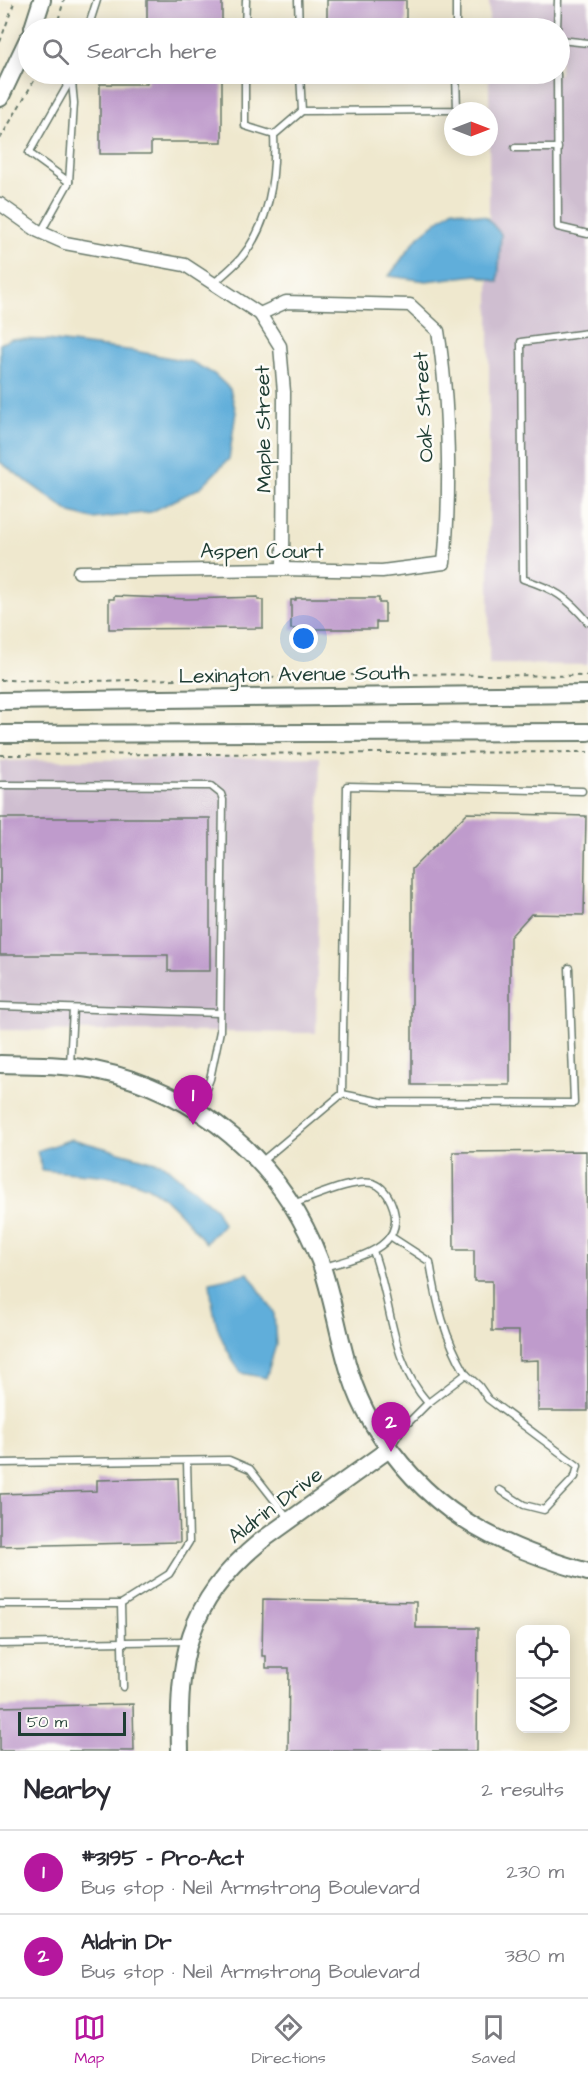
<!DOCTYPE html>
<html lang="en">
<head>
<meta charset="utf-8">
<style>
  body { margin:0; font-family:"Architects Daughter",sans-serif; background:#f7f7f7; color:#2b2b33 }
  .controls { position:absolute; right:18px; bottom:18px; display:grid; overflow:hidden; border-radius:12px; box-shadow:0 3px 15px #0003 }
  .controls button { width:54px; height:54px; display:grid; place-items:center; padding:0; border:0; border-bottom:2px solid #e1e1e2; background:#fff; color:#2b2b33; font:30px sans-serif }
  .compass { position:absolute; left:444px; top:102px; width:54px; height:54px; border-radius:50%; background:#fff; box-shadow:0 3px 15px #0003; rotate:90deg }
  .scale { position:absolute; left:18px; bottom:15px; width:108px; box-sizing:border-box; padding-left:6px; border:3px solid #1f3d34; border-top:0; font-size:16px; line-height:21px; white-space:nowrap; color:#1f3d34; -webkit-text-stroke:4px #fdfcf7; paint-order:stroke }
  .you { position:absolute; left:304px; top:639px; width:21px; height:21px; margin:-15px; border:4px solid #fff; border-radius:50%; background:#1a73e8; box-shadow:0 0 0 9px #1a73e833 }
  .badge { display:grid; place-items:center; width:39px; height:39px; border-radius:50%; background:#b5179e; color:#fff; font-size:20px; font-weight:700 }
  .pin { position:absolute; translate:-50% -50px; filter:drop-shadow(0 2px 3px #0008) }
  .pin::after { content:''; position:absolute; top:32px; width:21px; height:18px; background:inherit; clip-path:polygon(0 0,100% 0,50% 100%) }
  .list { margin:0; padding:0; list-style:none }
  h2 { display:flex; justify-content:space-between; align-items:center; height:78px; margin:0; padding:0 24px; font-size:26px }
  h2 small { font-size:20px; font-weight:400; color:#7c7c81 }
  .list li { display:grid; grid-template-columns:39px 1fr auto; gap:18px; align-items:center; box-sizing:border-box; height:84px; padding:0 24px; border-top:2px solid #e1e1e2 }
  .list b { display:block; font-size:22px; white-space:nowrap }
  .list p { margin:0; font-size:20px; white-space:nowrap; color:#7c7c81 }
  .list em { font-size:20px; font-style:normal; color:#7c7c81 }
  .icon { flex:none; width:33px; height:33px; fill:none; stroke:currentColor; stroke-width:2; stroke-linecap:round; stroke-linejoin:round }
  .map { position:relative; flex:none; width:588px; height:1751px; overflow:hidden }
  .search { position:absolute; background:#fff; box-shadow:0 3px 15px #0003; left:18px; right:18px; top:18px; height:66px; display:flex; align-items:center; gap:15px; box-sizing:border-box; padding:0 21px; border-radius:33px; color:#7c7c81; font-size:22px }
  .sheet { height:246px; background:#fff }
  nav { display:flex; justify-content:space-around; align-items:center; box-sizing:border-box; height:84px; border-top:2px solid #e1e1e2; background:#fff; font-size:16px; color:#7c7c81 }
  nav a { display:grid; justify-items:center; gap:3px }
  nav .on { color:#b5179e }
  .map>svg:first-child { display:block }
</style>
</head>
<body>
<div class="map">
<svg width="588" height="1751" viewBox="0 0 588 1751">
  <rect width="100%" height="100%" fill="#fdfcf7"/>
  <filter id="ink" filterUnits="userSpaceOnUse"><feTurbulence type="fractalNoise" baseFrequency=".0167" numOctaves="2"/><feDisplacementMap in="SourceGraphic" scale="12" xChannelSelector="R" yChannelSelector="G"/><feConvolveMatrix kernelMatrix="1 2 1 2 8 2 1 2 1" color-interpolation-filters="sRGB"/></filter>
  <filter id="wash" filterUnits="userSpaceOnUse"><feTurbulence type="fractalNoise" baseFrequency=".008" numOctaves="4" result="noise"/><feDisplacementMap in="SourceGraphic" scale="24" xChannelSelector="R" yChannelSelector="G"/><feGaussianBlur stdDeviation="1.35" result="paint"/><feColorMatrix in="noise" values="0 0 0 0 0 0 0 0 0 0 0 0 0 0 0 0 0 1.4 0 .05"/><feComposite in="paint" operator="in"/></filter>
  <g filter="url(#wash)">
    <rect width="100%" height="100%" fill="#efe8ce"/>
    <!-- industrial -->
    <g fill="#cfbed0">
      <polygon points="489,0 588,0 588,665 489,664 489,74 560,74 560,28 489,28"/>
      <polygon points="320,757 316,1033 0,1030 0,761"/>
    </g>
    <!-- water -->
    <g fill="#60aeda" stroke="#407687" stroke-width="1.5">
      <polygon points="453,209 486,217 501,234 498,282 477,275 426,281 389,276 417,238"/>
      <polygon points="11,339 47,340 135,351 192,362 214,374 230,389 236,412 229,459 200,488 151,512 93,519 71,513 0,462 0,344"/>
      <path d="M72,1139L163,1164L215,1208L223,1224L206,1243C189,1224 174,1203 153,1190C126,1173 74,1174 42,1170L37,1151Z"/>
      <path d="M248,1273L274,1312L276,1345L266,1378L241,1373C219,1339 213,1322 210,1282Z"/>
    </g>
    <g id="blocks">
      <!-- building -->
      <g fill="#bf9bcc">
        <rect x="147" y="0" width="75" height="28"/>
        <rect x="327" y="0" width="79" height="28"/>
        <polygon points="147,74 222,74 222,142 151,142 151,154 100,154 100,84 147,84"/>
        <polygon points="114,596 187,599 258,597 258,600 263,600 263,628 109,629 109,599 114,599"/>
        <polygon points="296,598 379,598 379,603 385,603 385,622 376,622 376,629 291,629 291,600 296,600"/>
        <polygon points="467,813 586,816 584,915 531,914 510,937 510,1085 412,1085 412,869"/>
        <polygon points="0,818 210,818 210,971 168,971 168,955 0,955"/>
        <polygon points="586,1151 588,1411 538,1411 538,1360 519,1361 519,1331 492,1331 492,1281 474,1281 474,1250 454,1250 453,1152"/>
        <polygon points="178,1478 180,1542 0,1546 0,1494 97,1491 97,1480"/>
        <polygon points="263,1599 416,1602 416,1628 478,1628 477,1751 288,1751 289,1668 266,1668 266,1656 262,1656"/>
        <polygon points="133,1704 134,1751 0,1751 0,1707"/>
      </g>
    </g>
  </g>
  <g filter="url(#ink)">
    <use href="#blocks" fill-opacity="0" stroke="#68796a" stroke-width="1.5"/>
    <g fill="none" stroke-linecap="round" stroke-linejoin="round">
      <!-- lane casing -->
      <g stroke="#68796a" stroke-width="9">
        <g id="lane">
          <polyline points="298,0 299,28"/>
          <polyline points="456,0 456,28"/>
          <polyline points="88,28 97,0"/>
          <polyline points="245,28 246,0"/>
          <polyline points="557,28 558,0"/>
          <polyline points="560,40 588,43"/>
          <polyline points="245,74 245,126 274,135"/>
          <polyline points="300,74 302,111"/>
          <polyline points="557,74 558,227 588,234"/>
          <polyline points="515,148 558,148"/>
          <polyline points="69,182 74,103 72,82"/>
          <polyline points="41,232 69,182 29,153 74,74"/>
          <path d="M214,283C223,275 233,267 241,258C269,225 276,177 274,135L302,111L457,110L456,74"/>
          <path d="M588,333L521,342L523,579C554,589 567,597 588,622"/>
          <polyline points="0,785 211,786 221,794 223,800 220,1031 210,1079 198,1110"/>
          <polyline points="0,1006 220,1013"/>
          <polyline points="70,1065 73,1009"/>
          <polyline points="342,1094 382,1102 574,1103 569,968"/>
          <polyline points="261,1162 342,1094 347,786 582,791"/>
          <path d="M292,1204C312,1198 352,1179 372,1183C381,1185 387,1193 391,1202C411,1248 355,1258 324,1267"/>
          <path d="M390,1236L430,1262C437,1305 444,1336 466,1374"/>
          <path d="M373,1251C393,1304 389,1359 428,1403L401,1430L391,1446"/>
          <polyline points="428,1403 466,1374 479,1386 488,1399 578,1466 575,1477 544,1510 524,1505 500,1490"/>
          <polyline points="0,1463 229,1460 250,1469 289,1519"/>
          <polyline points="0,1604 121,1604 123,1687"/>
          <polyline points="121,1604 169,1574 189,1542 187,1461"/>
          <polyline points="0,1644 188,1641"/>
        </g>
      </g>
      <!-- street casing -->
      <g stroke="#68796a" stroke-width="15">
        <g id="street">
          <polyline points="0,204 38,231 65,243 185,265 260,314 280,346 284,392 283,569"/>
          <path d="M79,572L283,569L382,571L444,563C451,493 449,400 438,331L410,305L286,302L260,314"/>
        </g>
      </g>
      <!-- secondary casing -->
      <g stroke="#68796a" stroke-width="20">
        <g id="secondary">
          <polyline points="33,28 42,0"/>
          <polyline points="0,98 28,39"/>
          <polyline points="0,701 588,694"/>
          <polyline points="0,734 588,732"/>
          <path d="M0,1064C32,1065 64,1064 95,1070C199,1091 283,1163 320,1261C339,1314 341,1371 371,1421C424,1509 492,1545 588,1572"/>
          <path d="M180,1751C178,1658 185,1604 261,1541L389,1449"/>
        </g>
      </g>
      <!-- path -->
      <g stroke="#68796a" stroke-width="2" stroke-dasharray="4.5 4.5" stroke-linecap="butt">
        <polyline points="56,28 64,0"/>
        <polyline points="0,42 15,0"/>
        <polyline points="0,139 38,74"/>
        <polyline points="0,680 92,681 395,674 588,676"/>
        <polyline points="0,755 588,752"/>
      </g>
      <!-- lane -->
      <use href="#lane" stroke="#fff" stroke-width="6"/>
      <!-- street -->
      <use href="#street" stroke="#fff" stroke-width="12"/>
      <!-- secondary -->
      <use href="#secondary" stroke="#fff" stroke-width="16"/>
    </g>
  </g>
  <g text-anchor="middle" stroke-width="5" stroke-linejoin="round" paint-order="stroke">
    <!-- street labels -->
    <g font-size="21" fill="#1f3d34" stroke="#fdfcf7">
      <text transform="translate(423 407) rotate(-93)" y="7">Oak Street</text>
      <text transform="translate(263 429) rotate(-91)" y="7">Maple Street</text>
      <text x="262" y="558">Aspen Court</text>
      <text transform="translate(294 674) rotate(-1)" y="7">Lexington Avenue South</text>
      <text transform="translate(275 1505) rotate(-37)" y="7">Aldrin Drive</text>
    </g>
  </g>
</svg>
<div class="controls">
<button><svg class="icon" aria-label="locate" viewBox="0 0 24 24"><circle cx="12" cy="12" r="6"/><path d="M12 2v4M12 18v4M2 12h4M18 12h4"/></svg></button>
<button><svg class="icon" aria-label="layers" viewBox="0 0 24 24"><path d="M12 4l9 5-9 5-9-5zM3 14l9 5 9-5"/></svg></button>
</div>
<svg class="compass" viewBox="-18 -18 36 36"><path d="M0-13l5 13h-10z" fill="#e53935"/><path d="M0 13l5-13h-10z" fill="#7c7c81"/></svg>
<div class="scale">50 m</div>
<div class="you"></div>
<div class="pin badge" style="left:193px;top:1125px">1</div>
<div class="pin badge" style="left:391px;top:1452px">2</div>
<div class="search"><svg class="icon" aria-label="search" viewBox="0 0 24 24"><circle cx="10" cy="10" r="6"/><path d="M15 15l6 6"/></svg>Search here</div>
</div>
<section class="sheet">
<h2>Nearby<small>2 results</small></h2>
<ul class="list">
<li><span class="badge">1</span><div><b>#3195 - Pro-Act</b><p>Bus stop · Neil Armstrong Boulevard</p></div><em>230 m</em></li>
<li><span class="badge">2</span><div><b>Aldrin Dr</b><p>Bus stop · Neil Armstrong Boulevard</p></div><em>380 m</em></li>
</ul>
</section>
<nav>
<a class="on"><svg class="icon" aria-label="map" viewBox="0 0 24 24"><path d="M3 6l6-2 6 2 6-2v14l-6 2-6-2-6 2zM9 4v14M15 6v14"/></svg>Map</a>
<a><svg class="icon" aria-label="directions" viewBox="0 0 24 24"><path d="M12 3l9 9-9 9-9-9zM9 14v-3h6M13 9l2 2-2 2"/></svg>Directions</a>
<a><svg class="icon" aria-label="saved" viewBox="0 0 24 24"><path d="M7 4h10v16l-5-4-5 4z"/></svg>Saved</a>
</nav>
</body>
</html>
